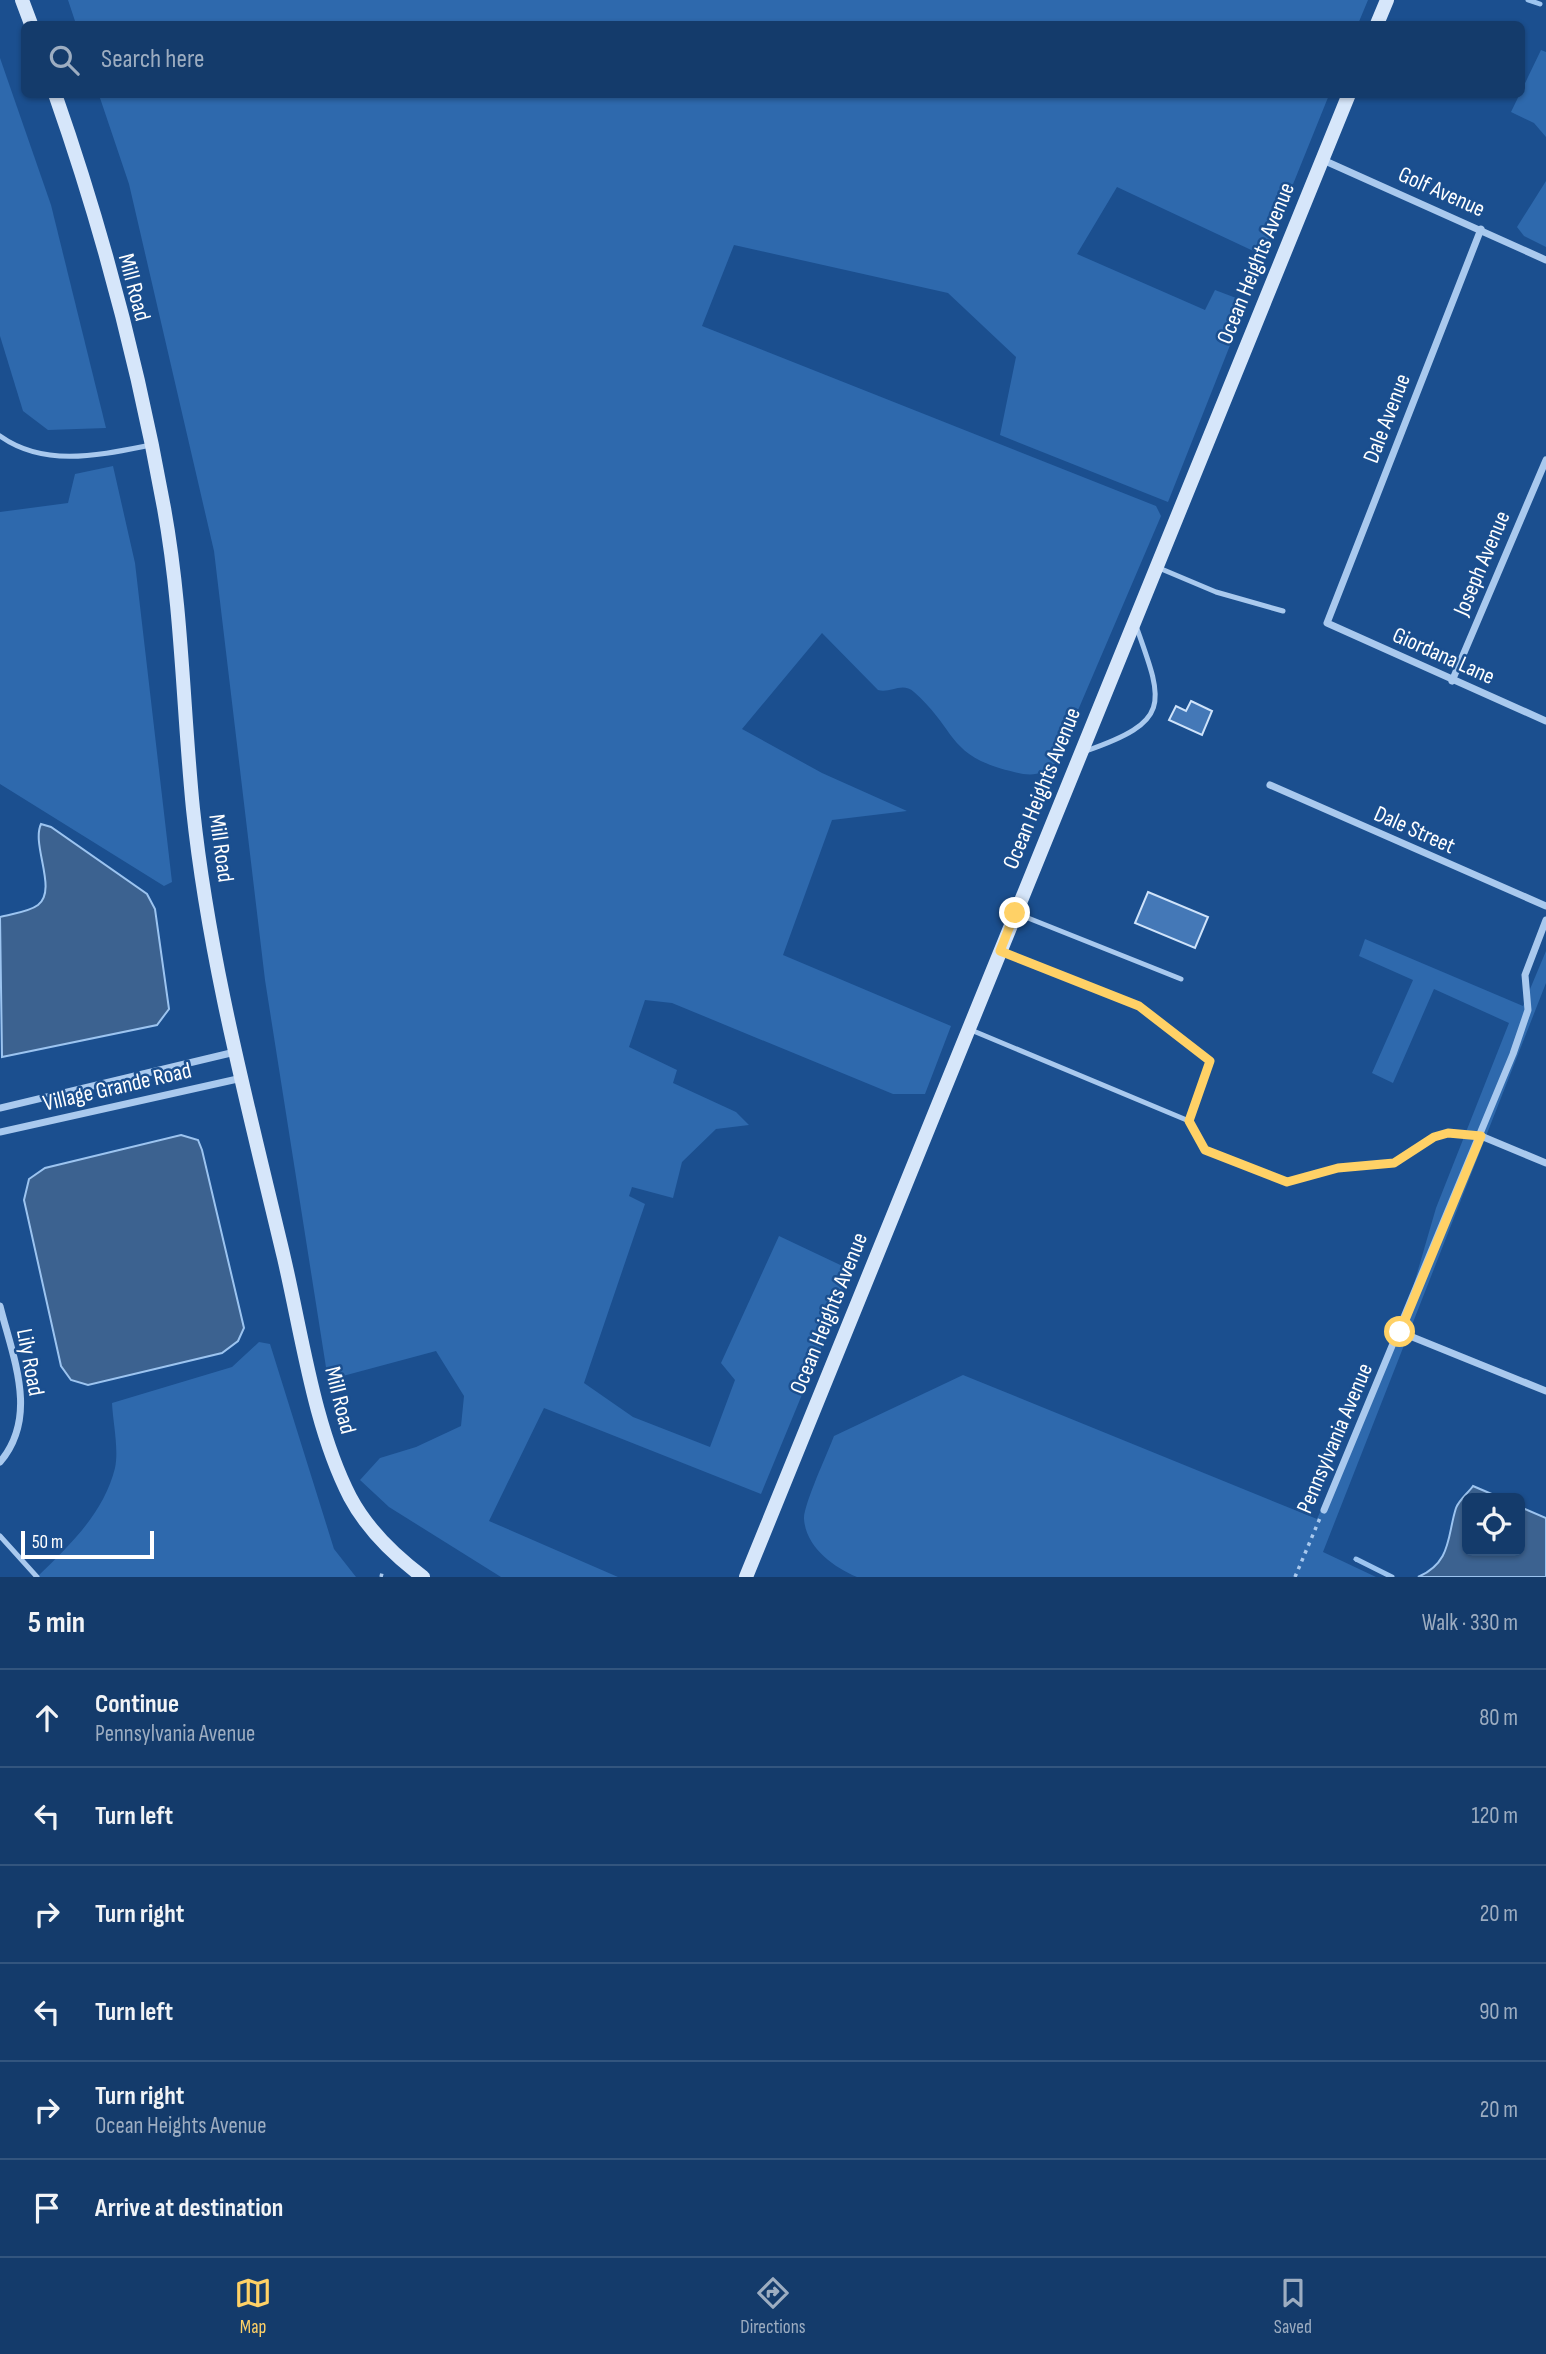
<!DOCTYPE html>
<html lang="en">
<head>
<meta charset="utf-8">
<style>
  body { margin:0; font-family:"Sofia Sans Condensed",sans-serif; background:#214673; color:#f1f3f6 }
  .controls { position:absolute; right:21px; bottom:21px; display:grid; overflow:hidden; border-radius:10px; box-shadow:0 2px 5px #0004 }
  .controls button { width:63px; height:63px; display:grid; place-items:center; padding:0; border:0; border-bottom:2px solid #33557e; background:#143b6b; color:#f1f3f6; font:35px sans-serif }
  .scale { position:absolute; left:21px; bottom:18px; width:133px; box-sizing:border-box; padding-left:7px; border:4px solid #fff; border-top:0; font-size:19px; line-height:24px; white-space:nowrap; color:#fff; -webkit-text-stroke:5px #1b4f8f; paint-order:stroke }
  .stop { position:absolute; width:21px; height:21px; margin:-16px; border:5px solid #ffd166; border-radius:50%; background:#fff }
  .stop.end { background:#ffd166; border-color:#fff; box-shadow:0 2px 7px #0008 }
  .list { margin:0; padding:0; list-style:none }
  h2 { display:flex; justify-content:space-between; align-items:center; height:91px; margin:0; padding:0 28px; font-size:30px }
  h2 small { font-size:23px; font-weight:400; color:#9dadc1 }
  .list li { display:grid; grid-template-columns:46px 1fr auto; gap:21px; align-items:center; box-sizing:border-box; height:98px; padding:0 28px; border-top:2px solid #33557e }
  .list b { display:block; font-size:26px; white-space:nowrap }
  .list p { margin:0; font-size:23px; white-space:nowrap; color:#9dadc1 }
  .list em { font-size:23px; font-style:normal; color:#9dadc1 }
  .icon { flex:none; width:38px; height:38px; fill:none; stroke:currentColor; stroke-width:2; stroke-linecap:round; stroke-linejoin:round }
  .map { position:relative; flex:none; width:1546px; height:1577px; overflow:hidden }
  .search { position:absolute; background:#143b6b; box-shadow:0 2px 5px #0004; left:21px; right:21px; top:21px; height:77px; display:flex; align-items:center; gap:18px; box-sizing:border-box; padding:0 24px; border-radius:10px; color:#9dadc1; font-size:26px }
  .sheet { height:679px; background:#143b6b }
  nav { display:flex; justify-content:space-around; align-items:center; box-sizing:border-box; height:98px; border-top:2px solid #33557e; background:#143b6b; font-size:19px; color:#9dadc1 }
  nav a { display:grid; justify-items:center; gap:4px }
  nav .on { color:#ffd166 }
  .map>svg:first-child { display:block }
</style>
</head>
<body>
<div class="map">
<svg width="1546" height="1577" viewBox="0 0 1546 1577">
  <rect width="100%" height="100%" fill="#1b4f8f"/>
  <!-- green -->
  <g fill="#2e69ad">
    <polygon points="68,0 1368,0 1358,24 76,24"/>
    <polygon points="1541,50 1546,52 1546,137 1534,123 1511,112"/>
    <polygon points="0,58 51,205 106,428 48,430 23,411 0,336"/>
    <path d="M99,95H1329L1264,256L1117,187L1077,254L1205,310L1215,290L1244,301L1242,315L1168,502L1000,435L1016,357L948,293L734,245L702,326L1156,506L1161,516L1055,764C1043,776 1029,776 1014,772C946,756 958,731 914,692C902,681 890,694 878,690L822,633L742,729L822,773L907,811L832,820L783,955L951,1026L925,1094H893L672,1003L645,1000L629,1047L677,1070L673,1083L736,1112L749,1125L716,1129L682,1162L673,1198L632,1187L629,1196L645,1204L584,1383L633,1417L710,1447L735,1380L721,1363L779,1236L853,1271L761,1494L544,1408L489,1521L618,1577H501L389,1507L360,1480L380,1458L416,1447L461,1426L464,1396L436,1351L328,1380L265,980L214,551L129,184Z"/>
    <polygon points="1546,181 1546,247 1524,236 1517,227"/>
    <polygon points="113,466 135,563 172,882 164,886 0,784 0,512 68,503 75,474"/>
    <path d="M1365,939L1523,1006L1546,951V983L1323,1552L1376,1577H857C833,1567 806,1547 804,1519C803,1506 828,1452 834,1436L963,1375L1317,1519L1400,1332L1436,1208L1509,1023L1434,989L1393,1083L1372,1073L1413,980L1359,956Z"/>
    <path d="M259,1342L270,1344L334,1549L356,1577H37C69,1546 104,1513 115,1468C119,1449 113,1423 112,1403L232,1367Z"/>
  </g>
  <!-- water -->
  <g fill="#3c6290" stroke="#9cc4f0" stroke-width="2">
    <path d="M41,824L51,827L147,894L155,909L169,1009L157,1025L2,1057L0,917C11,914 29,912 38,905C58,890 31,845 41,824Z"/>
    <polygon points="181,1135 198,1140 202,1150 244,1328 238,1341 222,1353 88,1385 71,1380 61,1366 24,1200 29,1179 45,1168"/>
    <path d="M1473,1486L1501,1498H1467V1551H1520V1507L1546,1518V1577H1418C1452,1562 1447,1536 1456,1508C1459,1500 1468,1493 1473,1486Z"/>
  </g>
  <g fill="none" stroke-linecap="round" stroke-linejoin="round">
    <!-- stream -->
    <g stroke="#9cc4f0" stroke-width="5">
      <polyline points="1528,0 1540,4"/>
      <polyline points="1356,1559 1392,1577"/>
    </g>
  </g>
  <!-- building -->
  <g fill="#4478b7" stroke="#cfe3fa" stroke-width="2">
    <polygon points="1191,701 1212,711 1202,735 1169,720 1176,706 1186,711"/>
    <polygon points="1148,892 1208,917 1195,948 1135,923"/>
  </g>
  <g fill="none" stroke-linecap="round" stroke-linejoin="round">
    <!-- path -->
    <g stroke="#a9c9ee" stroke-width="3.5" stroke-dasharray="3.5 5" stroke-linecap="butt">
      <polyline points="381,1577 382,1573"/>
      <polyline points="1295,1577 1320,1518"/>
    </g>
    <!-- lane -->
    <g stroke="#a9c9ee" stroke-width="5">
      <path d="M0,436C45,468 100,455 151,445"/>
      <polyline points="1159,568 1216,592 1283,611"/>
      <path d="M1086,751C1172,721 1164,704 1136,626"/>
      <polyline points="1018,914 1181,979"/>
      <polyline points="971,1030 1189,1121 1211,1061 1139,1006 1000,952"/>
      <polyline points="1189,1121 1205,1150 1287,1182 1338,1168 1394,1163 1434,1137 1448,1133 1481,1136"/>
      <polyline points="0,1536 37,1577"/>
    </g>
    <!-- street -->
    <g stroke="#a9c9ee" stroke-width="7">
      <polyline points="1323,160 1546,260"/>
      <polyline points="1481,229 1327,623 1546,721"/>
      <polyline points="1452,681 1546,460"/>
      <polyline points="1270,785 1546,906"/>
      <polyline points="0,1108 235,1052"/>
      <polyline points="0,1132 242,1078"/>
      <polyline points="1481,1136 1546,1163"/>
      <path d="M0,1306C13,1358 39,1416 0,1462"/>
      <polyline points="1400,1332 1546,1391"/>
      <polyline points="1324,1510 1513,1054 1528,1010 1525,975 1546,920"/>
    </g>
    <!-- secondary -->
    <g stroke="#d6e6fa" stroke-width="14">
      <polyline points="22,0 31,24"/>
      <polyline points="1377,24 1387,0"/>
      <path d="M55,94C102,228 139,369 164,508C182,607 183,709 193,809C209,961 249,1110 284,1258C302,1335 314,1427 350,1497C367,1529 395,1556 423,1577"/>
      <polyline points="746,1577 1349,94"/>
    </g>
  </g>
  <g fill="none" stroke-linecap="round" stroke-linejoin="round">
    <!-- route -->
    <polyline stroke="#ffd166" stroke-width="9" points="1015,913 1000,951 1139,1006 1210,1061 1189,1121 1205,1150 1287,1182 1338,1168 1394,1163 1434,1137 1448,1133 1481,1136 1400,1332"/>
  </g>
  <g text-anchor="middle" stroke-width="5" stroke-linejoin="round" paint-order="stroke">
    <!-- street labels -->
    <g font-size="23" fill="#fff" stroke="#1b4f8f">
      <text transform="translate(1442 191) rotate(24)" y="8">Golf Avenue</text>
      <text transform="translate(1255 263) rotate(-68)" y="8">Ocean Heights Avenue</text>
      <text transform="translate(135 287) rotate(75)" y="8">Mill Road</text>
      <text transform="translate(1386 418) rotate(-69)" y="8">Dale Avenue</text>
      <text transform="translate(1481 563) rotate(-67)" y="8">Joseph Avenue</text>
      <text transform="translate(1444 655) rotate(24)" y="8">Giordana Lane</text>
      <text transform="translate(1041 788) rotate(-68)" y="8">Ocean Heights Avenue</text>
      <text transform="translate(1415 829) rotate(24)" y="8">Dale Street</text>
      <text transform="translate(222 848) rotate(82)" y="8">Mill Road</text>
      <text transform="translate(117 1086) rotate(-13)" y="8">Village Grande Road</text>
      <text transform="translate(828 1313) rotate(-68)" y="8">Ocean Heights Avenue</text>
      <text transform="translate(31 1362) rotate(79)" y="8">Lily Road</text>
      <text transform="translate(341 1400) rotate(76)" y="8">Mill Road</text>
      <text transform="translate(1334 1438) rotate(-67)" y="8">Pennsylvania Avenue</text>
    </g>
  </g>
</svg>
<div class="controls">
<button><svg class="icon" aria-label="locate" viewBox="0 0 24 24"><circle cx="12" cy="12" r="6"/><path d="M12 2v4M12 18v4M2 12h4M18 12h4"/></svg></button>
</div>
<div class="scale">50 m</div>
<div class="stop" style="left:1400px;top:1332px"></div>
<div class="stop end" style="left:1015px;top:913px"></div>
<div class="search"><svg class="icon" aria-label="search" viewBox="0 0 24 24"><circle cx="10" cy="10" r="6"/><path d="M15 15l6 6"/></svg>Search here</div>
</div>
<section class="sheet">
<h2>5 min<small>Walk · 330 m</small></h2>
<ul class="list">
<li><svg class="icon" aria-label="ahead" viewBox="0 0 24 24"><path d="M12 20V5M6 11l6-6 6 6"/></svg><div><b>Continue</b><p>Pennsylvania Avenue</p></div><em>80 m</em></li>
<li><svg class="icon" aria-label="left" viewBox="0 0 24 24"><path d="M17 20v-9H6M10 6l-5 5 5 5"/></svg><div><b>Turn left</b></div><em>120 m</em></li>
<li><svg class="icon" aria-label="right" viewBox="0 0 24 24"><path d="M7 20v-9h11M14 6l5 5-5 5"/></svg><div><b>Turn right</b></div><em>20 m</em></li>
<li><svg class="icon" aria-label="left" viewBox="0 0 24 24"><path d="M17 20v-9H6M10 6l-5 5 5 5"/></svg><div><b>Turn left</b></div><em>90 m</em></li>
<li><svg class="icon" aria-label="right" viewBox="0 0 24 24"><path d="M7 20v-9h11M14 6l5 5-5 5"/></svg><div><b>Turn right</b><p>Ocean Heights Avenue</p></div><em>20 m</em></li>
<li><svg class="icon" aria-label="arrive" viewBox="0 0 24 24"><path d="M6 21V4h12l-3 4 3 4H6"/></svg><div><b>Arrive at destination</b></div></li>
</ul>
</section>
<nav>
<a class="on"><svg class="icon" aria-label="map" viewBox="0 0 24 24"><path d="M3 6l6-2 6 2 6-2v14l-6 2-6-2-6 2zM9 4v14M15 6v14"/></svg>Map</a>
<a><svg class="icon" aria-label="directions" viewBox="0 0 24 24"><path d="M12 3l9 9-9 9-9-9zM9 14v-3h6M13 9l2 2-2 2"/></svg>Directions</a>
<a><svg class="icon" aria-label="saved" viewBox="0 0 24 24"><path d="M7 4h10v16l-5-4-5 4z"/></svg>Saved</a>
</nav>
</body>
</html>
